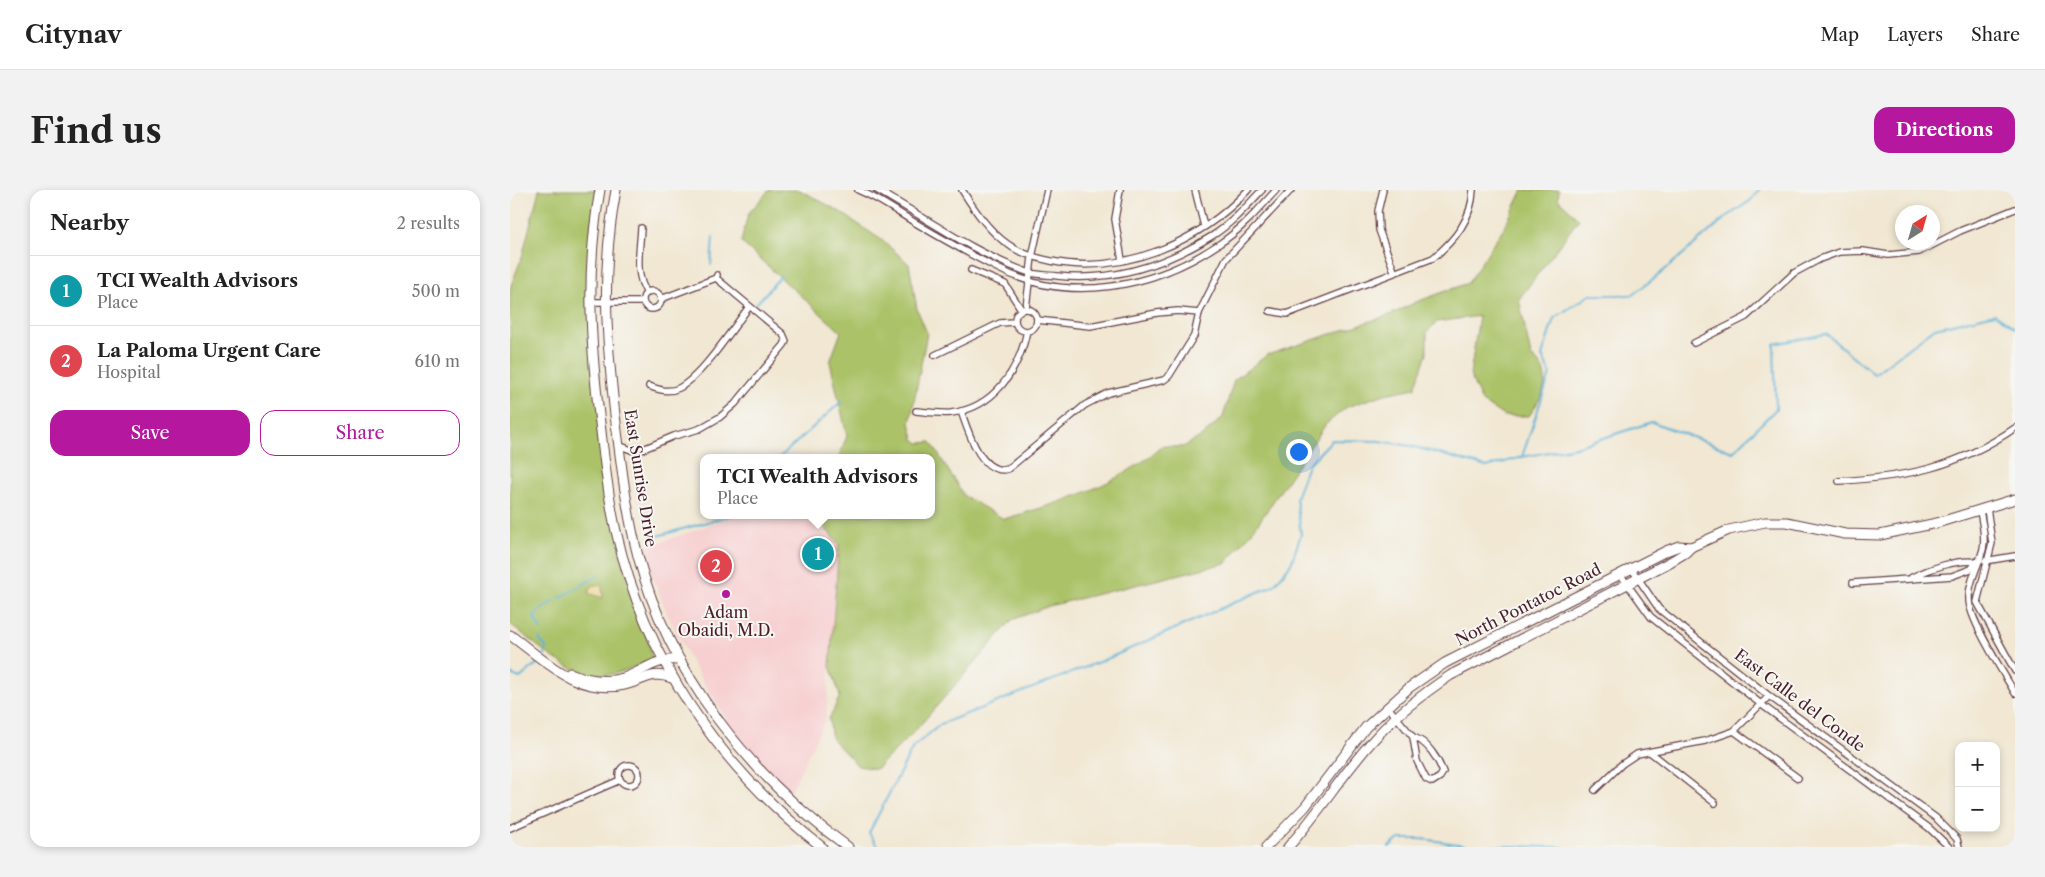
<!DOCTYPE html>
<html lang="en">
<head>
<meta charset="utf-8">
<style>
  body { margin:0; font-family:"Libre Caslon Text",serif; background:#f2f2f2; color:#222 }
  .controls { position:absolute; right:15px; bottom:15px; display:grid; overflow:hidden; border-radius:10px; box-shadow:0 2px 8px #0003 }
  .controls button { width:45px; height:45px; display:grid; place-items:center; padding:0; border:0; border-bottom:1px solid #e0e0e0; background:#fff; color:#222; font:25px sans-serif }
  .compass { position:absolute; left:1385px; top:15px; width:45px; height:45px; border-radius:50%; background:#fff; box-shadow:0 2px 8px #0003; rotate:37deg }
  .you { position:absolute; left:788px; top:261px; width:18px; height:18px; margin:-12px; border:4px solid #fff; border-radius:50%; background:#1a73e8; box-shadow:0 0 0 8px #1a73e833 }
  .badge { display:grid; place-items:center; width:32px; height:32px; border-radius:50%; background:#b5179e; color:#fff; font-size:16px; font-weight:700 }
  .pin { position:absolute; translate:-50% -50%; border:2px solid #fff; box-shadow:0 1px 5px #0006 }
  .popup { position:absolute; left:190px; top:264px; width:235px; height:65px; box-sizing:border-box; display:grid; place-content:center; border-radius:10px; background:#fff; filter:drop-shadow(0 1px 4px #0005); font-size:16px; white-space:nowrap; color:#767676 }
  .popup b { font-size:19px; color:#222 }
  .popup::after { content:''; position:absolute; left:50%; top:100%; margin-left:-10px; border:10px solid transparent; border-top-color:#fff }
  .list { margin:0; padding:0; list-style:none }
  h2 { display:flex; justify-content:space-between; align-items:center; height:65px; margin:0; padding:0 20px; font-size:21px }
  h2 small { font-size:16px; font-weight:400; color:#767676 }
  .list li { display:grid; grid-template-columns:32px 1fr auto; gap:15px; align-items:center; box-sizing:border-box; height:70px; padding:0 20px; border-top:1px solid #e0e0e0 }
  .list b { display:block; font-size:19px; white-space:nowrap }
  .list p { margin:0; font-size:16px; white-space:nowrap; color:#767676 }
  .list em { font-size:16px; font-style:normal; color:#767676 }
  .actions { display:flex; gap:10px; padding:15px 20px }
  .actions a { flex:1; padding:11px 0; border:1px solid #b5179e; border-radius:15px; text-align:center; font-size:18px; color:#b5179e }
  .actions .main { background:#b5179e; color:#fff }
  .map { position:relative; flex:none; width:1505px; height:657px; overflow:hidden; border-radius:15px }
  header { display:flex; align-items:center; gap:30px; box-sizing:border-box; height:70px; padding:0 25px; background:#fff; border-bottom:1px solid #e0e0e0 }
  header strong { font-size:24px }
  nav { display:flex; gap:28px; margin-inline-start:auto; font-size:18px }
  .intro { display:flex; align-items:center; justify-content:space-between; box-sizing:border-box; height:120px; padding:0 30px }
  h1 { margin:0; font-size:35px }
  .button { padding:12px 22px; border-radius:15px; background:#b5179e; color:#fff; font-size:18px; font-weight:700 }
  main { display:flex; gap:30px; padding:0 30px }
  aside { flex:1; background:#fff; border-radius:15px; box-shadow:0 2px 8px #0003 }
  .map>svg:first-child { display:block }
</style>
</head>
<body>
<header>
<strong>Citynav</strong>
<nav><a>Map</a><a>Layers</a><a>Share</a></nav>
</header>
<div class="intro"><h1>Find us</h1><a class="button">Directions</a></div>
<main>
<aside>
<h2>Nearby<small>2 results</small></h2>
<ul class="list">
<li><span class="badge" style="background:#0f9aa8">1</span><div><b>TCI Wealth Advisors</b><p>Place</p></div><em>500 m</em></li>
<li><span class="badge" style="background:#e0444e">2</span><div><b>La Paloma Urgent Care</b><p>Hospital</p></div><em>610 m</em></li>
</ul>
<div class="actions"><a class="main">Save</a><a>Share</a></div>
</aside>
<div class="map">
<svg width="1505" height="657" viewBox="0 0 1505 657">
  <rect width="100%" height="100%" fill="#f6f6f2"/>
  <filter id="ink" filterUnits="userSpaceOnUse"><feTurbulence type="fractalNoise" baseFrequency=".02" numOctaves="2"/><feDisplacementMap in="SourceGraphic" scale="10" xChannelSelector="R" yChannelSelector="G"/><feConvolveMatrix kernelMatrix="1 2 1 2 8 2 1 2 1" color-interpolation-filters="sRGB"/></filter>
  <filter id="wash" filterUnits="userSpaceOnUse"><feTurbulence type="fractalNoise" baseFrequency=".0096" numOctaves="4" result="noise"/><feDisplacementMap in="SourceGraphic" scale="20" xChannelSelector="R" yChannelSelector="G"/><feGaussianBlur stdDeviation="1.12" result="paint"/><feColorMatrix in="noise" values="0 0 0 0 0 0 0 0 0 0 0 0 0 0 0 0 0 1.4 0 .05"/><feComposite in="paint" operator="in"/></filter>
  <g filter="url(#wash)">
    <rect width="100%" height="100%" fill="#f1e7d2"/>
    <!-- built -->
    <polygon fill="#f7cfd0" points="228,325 305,325 329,355 316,528 280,603 252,575 227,546 184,477 158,426 132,359"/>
    <!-- green -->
    <g fill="#abc267" stroke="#7a7049">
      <path d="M29,0H90L80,85L98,300L134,432L142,469C127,475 110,485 94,485C58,487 27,454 0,434V98L12,67Z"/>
      <path d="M259,0H290L329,21L373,51L399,74L407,119L417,143L400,233L404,249L409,253L421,252L454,306L494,329C550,313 609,295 652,256L673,257L692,246L713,227L724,190L757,165L882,124L906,112L958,93L996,34L1013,0H1049L1048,9L1069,29L1009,109L1021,166C1045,184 1034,204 1019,226H994L972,212L960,185L969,126L927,132L917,142V163L905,198L875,204L837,217L816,234L745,338L716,373L539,416L502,430L405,541L366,579L348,576L322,549L319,529L330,506L320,476L329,355L305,325H422V268H328L337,246L320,172L331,142L231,52L238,24Z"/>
    </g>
    <!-- sand -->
    <polygon fill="#eeda9e" stroke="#9c7c64" points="83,395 92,396 93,408 78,403"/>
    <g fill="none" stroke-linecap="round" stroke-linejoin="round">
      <!-- stream -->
      <g stroke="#5bb1d8" stroke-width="2">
        <polyline points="201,75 203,47"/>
        <polyline points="247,113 271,86"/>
        <polyline points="1012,267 1066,257 1142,232 1223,262 1266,219 1264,154 1316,144 1364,184 1425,138 1485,124 1505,138"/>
        <polyline points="269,268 331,212"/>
        <polyline points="140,348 223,325"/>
        <polyline points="50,408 90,384"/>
        <polyline points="31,440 24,428 27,422 44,411"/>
        <polyline points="30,448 30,451 36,457 35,465"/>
        <polyline points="0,484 10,488 30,471"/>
        <polyline points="368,657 359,643 403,557 431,534 599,468 764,395 781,374 791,344 786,308 798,275 822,250 869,251 901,256 977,277 1012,267 1040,184 1032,166 1044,128 1080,105 1122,105 1150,84 1215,28 1240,11 1249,0"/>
        <polyline points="879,657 889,649 913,649 961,656 1053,657"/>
      </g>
    </g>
  </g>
  <g filter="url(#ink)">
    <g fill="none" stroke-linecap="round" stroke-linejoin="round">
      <!-- street casing -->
      <g stroke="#633d44" stroke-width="8">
        <g id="street">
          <path d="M348,0C368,8 386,21 404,32C431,48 459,64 487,78C558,115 644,98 709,54C731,40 749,19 766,0"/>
          <path d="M367,0C416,28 464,63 517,82C526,85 537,85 547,86C602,92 655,75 702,46C721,34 737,16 752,0"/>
          <path d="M452,0C464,19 479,42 499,55C511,64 526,68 541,71C612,86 690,52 738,0"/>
          <polyline points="610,0 605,29 612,70"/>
          <polyline points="685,0 694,36"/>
          <polyline points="873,0 868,21 869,40 884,81"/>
          <path d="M131,38C130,60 124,84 137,103"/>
          <polyline points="461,80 495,94 511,119"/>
          <circle cx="142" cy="110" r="9"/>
          <polyline points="151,109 206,88 207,85"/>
          <polyline points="80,112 132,112"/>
          <polyline points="516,118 522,67 537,0"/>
          <circle cx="516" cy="130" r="11"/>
          <path d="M760,121L777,124L923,68C945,50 962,29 963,0"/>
          <polyline points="527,130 580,136 647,123 668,121 689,123"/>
          <polyline points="1184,153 1236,127 1284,83 1310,69 1329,62 1353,61 1378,65 1409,62 1450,41 1505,19"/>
          <polyline points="425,165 490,133 504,132"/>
          <path d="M139,196C149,200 159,203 169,198C192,186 223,138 239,117"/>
          <path d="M406,221C417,222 429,224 441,223C484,218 509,180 517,141"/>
          <path d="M451,221C458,241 471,286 498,279L575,215L598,203L654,190L659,186L684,146L689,123L716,69L781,0"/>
          <polyline points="108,255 124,261 131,260 164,246 189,239 210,227 225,214 274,155 276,151 273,144 206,88"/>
          <path d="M1329,291C1397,287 1447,278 1505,238"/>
          <polyline points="1477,318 1482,353 1467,412 1505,481"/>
          <path d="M1470,321C1472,333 1476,347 1473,359C1469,375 1458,393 1459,410C1459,429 1494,484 1505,503"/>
          <polyline points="1475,371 1505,366"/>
          <polyline points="1121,378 1149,419 1259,506 1426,628 1447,649 1449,657"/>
          <polyline points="1110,384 1141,427 1252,515 1419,638 1439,657"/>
          <path d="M1343,393L1442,386L1461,379L1467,372C1449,368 1419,379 1402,387"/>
          <path d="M877,516L903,547C917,551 928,569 933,582L930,587L922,592L916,589L907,571L903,547"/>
          <polyline points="1224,541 1288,588"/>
          <polyline points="1140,562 1205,613"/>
          <circle cx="119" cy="585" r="10"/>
          <polyline points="1085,600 1112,574 1127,564 1195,551 1224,541 1259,506"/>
          <polyline points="0,638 110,590"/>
        </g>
      </g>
      <!-- secondary casing -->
      <g stroke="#633d44" stroke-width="11">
        <g id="secondary">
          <path d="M0,445C36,471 66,505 114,495C134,491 141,480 162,488"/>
          <path d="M60,483C77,490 95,493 113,488C133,482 150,465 171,471"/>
          <polyline points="756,657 795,617 856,537 900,497 935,473 1156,361 1169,356 1181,357 1219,340 1255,332 1277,332 1335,344 1370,345 1427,333 1505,309"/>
          <path d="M778,657C810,622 834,581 867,546C889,522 914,503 941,485L1160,372L1175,363L1181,357"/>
        </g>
      </g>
      <!-- primary casing -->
      <g stroke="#633d44" stroke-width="11">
        <g id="primary">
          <path d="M90,0C76,78 80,148 89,225C94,264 97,303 106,341C135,469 209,577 312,657"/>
          <path d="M106,0C91,80 96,145 105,225C111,272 116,320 128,366C159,484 240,587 338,657"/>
        </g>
      </g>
      <!-- street -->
      <use href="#street" stroke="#fff" stroke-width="5.5"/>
      <!-- secondary -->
      <use href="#secondary" stroke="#fff" stroke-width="9"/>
      <!-- primary -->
      <use href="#primary" stroke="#fff" stroke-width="9"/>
    </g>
  </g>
  <!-- markers -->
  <circle fill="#b5179e" stroke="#f6f6f2" stroke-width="2" cx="216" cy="404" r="5"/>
  <g text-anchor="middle" stroke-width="4" stroke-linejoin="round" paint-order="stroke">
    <!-- street labels -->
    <g font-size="16" fill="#4a1f2b" stroke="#f6f6f2">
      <text transform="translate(131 288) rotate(81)" y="6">East Sunrise Drive</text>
      <text transform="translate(1018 414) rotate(-27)" y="6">North Pontatoc Road</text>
      <text transform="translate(1290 510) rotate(37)" y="6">East Calle del Conde</text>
    </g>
    <!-- poi labels -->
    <g font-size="16" fill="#4a1f2b" stroke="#f6f6f2">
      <text x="216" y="428">Adam<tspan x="216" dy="18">Obaidi, M.D.</tspan></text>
    </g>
  </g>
</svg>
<div class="controls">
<button>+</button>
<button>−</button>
</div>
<svg class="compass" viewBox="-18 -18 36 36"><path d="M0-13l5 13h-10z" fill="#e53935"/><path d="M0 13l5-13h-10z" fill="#767676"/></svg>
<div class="you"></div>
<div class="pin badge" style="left:308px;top:364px;background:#0f9aa8">1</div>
<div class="popup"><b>TCI Wealth Advisors</b>Place</div>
<div class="pin badge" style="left:206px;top:376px;background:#e0444e">2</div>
</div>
</main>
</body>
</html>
